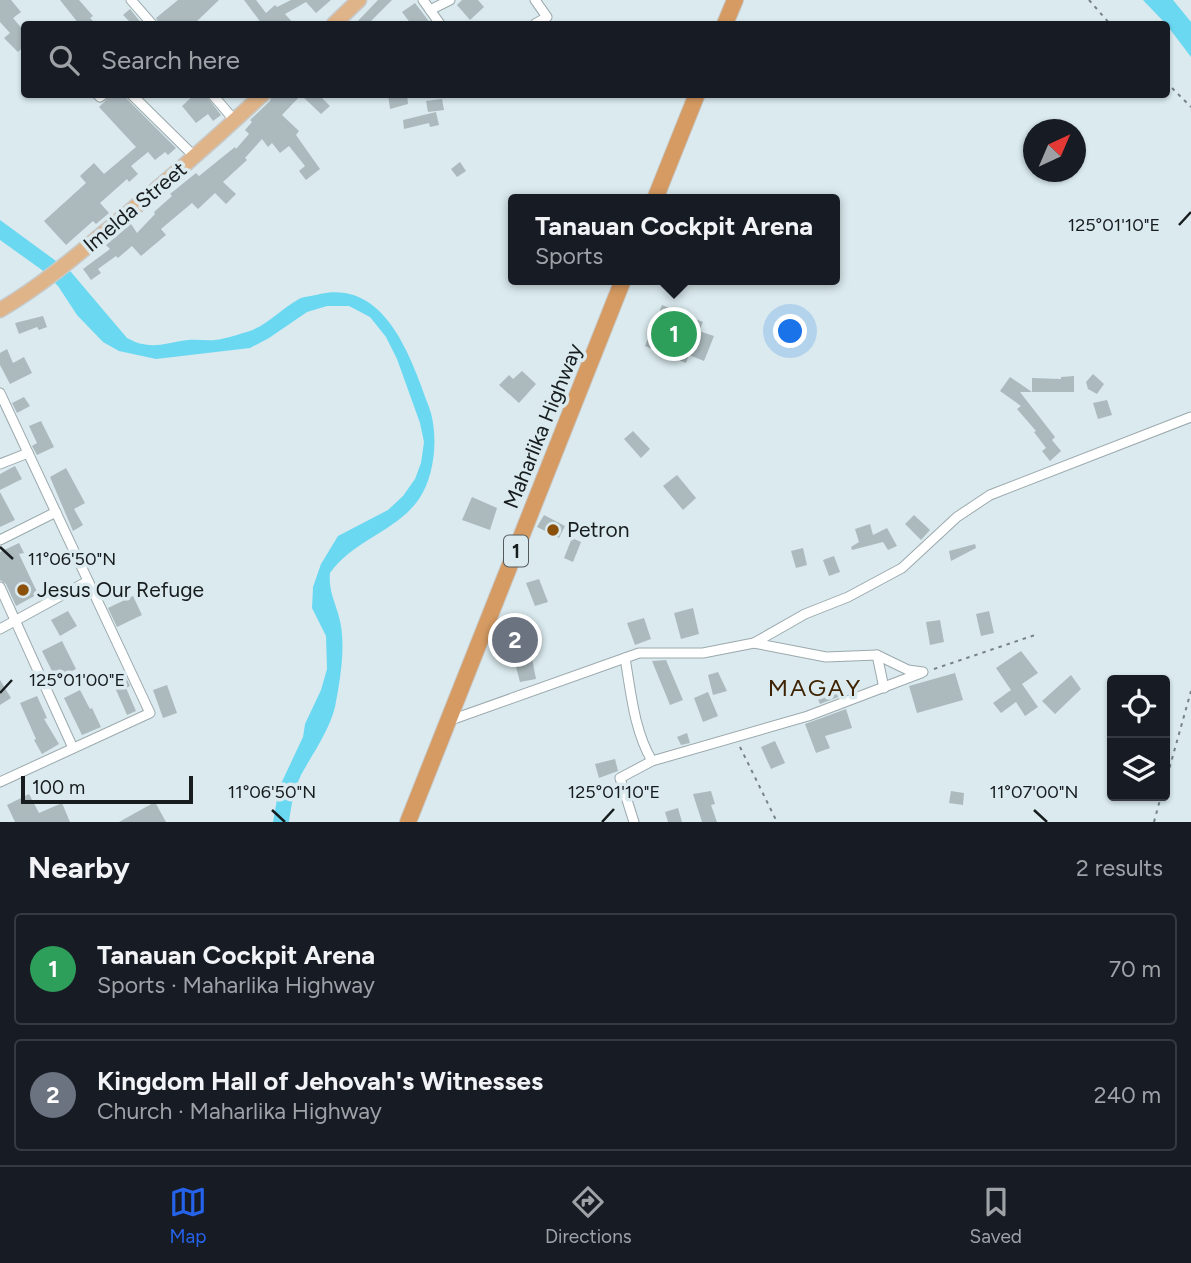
<!DOCTYPE html>
<html lang="en">
<head>
<meta charset="utf-8">
<style>
  body { margin:0; font-family:Figtree,sans-serif; background:#20242c; color:#f1f3f6 }
  .controls { position:absolute; right:21px; bottom:21px; display:grid; overflow:hidden; border-radius:7px; box-shadow:0 2px 5px #0004 }
  .controls button { width:63px; height:63px; display:grid; place-items:center; padding:0; border:0; border-bottom:2px solid #363941; background:#171b24; color:#f1f3f6; font:35px sans-serif }
  .compass { position:absolute; left:1023px; top:119px; width:63px; height:63px; border-radius:50%; background:#171b24; box-shadow:0 2px 5px #0004; rotate:44deg }
  .scale { position:absolute; left:21px; bottom:18px; width:172px; box-sizing:border-box; padding-left:7px; border:4px solid #171c1e; border-top:0; font-size:19px; line-height:24px; white-space:nowrap; color:#171c1e; -webkit-text-stroke:5px #daeaee; paint-order:stroke }
  .you { position:absolute; left:791px; top:332px; width:24px; height:24px; margin:-18px; border:5px solid #fff; border-radius:50%; background:#1a73e8; box-shadow:0 0 0 10px #1a73e833 }
  .badge { display:grid; place-items:center; width:46px; height:46px; border-radius:50%; background:#2563eb; color:#fff; font-size:23px; font-weight:700 }
  .pin { position:absolute; translate:-50% -50%; border:4px solid #fff; box-shadow:0 2px 7px #0006 }
  .popup { position:absolute; left:508px; top:194px; width:332px; height:91px; box-sizing:border-box; display:grid; place-content:center; border-radius:7px; background:#171b24; filter:drop-shadow(0 2px 5px #0005); font-size:23px; white-space:nowrap; color:#9ea1a6 }
  .popup b { font-size:26px; color:#f1f3f6 }
  .popup::after { content:''; position:absolute; left:50%; top:100%; margin-left:-14px; border:14px solid transparent; border-top-color:#171b24 }
  .list { margin:0; padding:0; list-style:none }
  h2 { display:flex; justify-content:space-between; align-items:center; height:91px; margin:0; padding:0 28px; font-size:30px }
  h2 small { font-size:23px; font-weight:400; color:#9ea1a6 }
  .list li { display:grid; grid-template-columns:46px 1fr auto; gap:21px; align-items:center; box-sizing:border-box; height:112px; margin:0 14px 14px; padding:0 14px; border:2px solid #363941; border-radius:7px }
  .list b { display:block; font-size:26px; white-space:nowrap }
  .list p { margin:0; font-size:23px; white-space:nowrap; color:#9ea1a6 }
  .list em { font-size:23px; font-style:normal; color:#9ea1a6 }
  .icon { flex:none; width:38px; height:38px; fill:none; stroke:currentColor; stroke-width:2; stroke-linecap:round; stroke-linejoin:round }
  .map { position:relative; flex:none; width:1191px; height:822px; overflow:hidden }
  .search { position:absolute; background:#171b24; box-shadow:0 2px 5px #0004; left:21px; right:21px; top:21px; height:77px; display:flex; align-items:center; gap:18px; box-sizing:border-box; padding:0 24px; border-radius:7px; color:#9ea1a6; font-size:26px }
  .sheet { height:343px; background:#171b24 }
  nav { display:flex; justify-content:space-around; align-items:center; box-sizing:border-box; height:98px; border-top:2px solid #363941; background:#171b24; font-size:19px; color:#9ea1a6 }
  nav a { display:grid; justify-items:center; gap:4px }
  nav .on { color:#2563eb }
  .map>svg:first-child { display:block }
</style>
</head>
<body>
<div class="map">
<svg width="1191" height="822" viewBox="0 0 1191 822">
  <rect width="100%" height="100%" fill="#daeaee"/>
  <!-- water -->
  <g fill="#6bd8f1">
    <polygon points="1143,0 1173,0 1191,22 1191,57 1166,24"/>
    <path d="M0,220L71,272L127,338C151,351 163,343 188,340C197,339 206,341 215,340C226,339 239,334 250,331C269,324 282,308 299,299C305,296 313,296 320,294C386,280 411,358 429,407C439,434 435,476 419,499C396,532 353,540 330,573C328,594 338,606 341,626C345,651 340,682 335,707C329,731 313,753 301,775C294,789 291,807 289,822H273L279,788L303,737L305,724L321,690L327,669L326,636L312,608L313,587L321,564L338,536L388,510L403,496L415,479L421,463L424,442L420,423L397,359L386,337L370,317L349,306H327L307,312L269,338L250,348L156,359L119,351L103,342L77,315L58,286L42,270L0,240Z"/>
  </g>
  <!-- building -->
  <g fill="#acbabe">
    <polygon points="0,0 11,0 21,12 13,18 24,31 24,46 18,52 4,38 10,33 0,22"/>
    <polygon points="60,0 79,0 93,16 90,18 96,24 79,24"/>
    <polygon points="178,0 219,0 194,24 159,24 156,18"/>
    <polygon points="244,0 256,0 266,13 275,5 277,7 291,0 331,0 316,13 306,2 285,14 294,24 262,24"/>
    <polygon points="378,0 392,0 368,24 355,24"/>
    <polygon points="462,0 478,0 484,7 470,20 457,5"/>
    <polygon points="415,3 431,24 411,24 402,12"/>
    <polygon points="130,9 142,24 132,24 123,15"/>
    <polygon points="112,94 122,94 176,148 168,155 165,152 155,160 148,152 131,166 138,174 129,182 127,179 100,203 109,213 96,224 93,221 66,245 44,221 86,183 80,176 94,163 104,174 136,147 99,107"/>
    <polygon points="195,94 205,94 221,115 213,121 208,114 196,123 182,106"/>
    <polygon points="272,94 318,94 330,106 321,114 301,95 282,115 299,131 296,135 320,169 306,180 299,171 305,166 289,146 280,153 272,143 268,147 262,139 245,158 247,160 223,182 236,194 226,204 215,193 198,209 192,203 161,229 166,235 141,256 132,246 118,258 116,256 98,269 101,273 91,280 83,269 110,249 106,245 131,224 137,233 155,214 154,212 172,196 170,194 196,173 199,176 235,147 236,149 249,134 245,130 252,122 250,120 270,101"/>
    <polygon points="388,94 407,94 408,104 390,109"/>
    <polygon points="442,99 444,110 428,112 426,101"/>
    <polygon points="436,112 439,125 430,127 429,123 404,129 403,120"/>
    <polygon points="460,162 466,171 457,177 451,169"/>
    <polygon points="662,305 703,322 699,331 714,336 704,361 689,355 686,363 645,346"/>
    <polygon points="43,316 47,327 39,330 37,327 19,334 15,323"/>
    <polygon points="7,349 13,363 24,357 32,373 10,384 0,365 0,353"/>
    <polygon points="522,371 536,384 519,403 499,385 509,375 513,379"/>
    <polygon points="1093,374 1104,384 1097,394 1088,389 1086,382"/>
    <polygon points="1074,376 1074,392 1032,392 1032,378 1061,379 1061,377"/>
    <polygon points="1010,377 1032,392 1020,392 1055,437 1052,440 1061,451 1050,461 1042,451 1046,448 1034,432 1036,431 1017,409 1021,406 1000,391"/>
    <polygon points="24,397 30,406 17,413 12,403"/>
    <polygon points="1107,400 1112,415 1098,419 1093,403"/>
    <polygon points="41,421 54,447 37,455 32,446 37,443 29,426"/>
    <polygon points="633,431 650,449 641,458 624,439"/>
    <polygon points="15,466 22,479 0,490 0,474"/>
    <polygon points="66,468 85,503 74,509 83,525 73,531 50,477"/>
    <polygon points="677,475 696,498 683,510 663,486"/>
    <polygon points="0,492 15,520 0,527"/>
    <polygon points="472,497 497,508 490,530 462,520"/>
    <polygon points="544,515 565,526 559,538 537,527"/>
    <polygon points="914,515 930,530 921,540 905,524"/>
    <polygon points="870,524 873,535 887,528 897,546 888,550 883,542 852,550 851,547 859,542 855,529"/>
    <polygon points="572,538 581,542 573,562 564,558"/>
    <polygon points="19,543 24,553 19,554 38,594 16,606 6,584 0,580 0,552"/>
    <polygon points="975,544 976,548 951,561 949,551"/>
    <polygon points="803,548 807,565 796,568 791,551"/>
    <polygon points="834,556 840,572 829,576 823,560"/>
    <polygon points="539,579 548,602 535,606 526,583"/>
    <polygon points="133,596 142,615 117,627 108,608"/>
    <polygon points="693,608 699,634 681,639 674,613"/>
    <polygon points="68,611 77,626 60,636 51,620"/>
    <polygon points="989,611 994,633 981,636 976,614"/>
    <polygon points="644,618 651,639 635,645 627,623"/>
    <polygon points="940,620 944,642 930,645 926,622"/>
    <polygon points="62,641 76,669 56,679 42,651"/>
    <polygon points="530,648 536,679 520,682 512,652"/>
    <polygon points="1021,651 1038,673 1022,684 1038,707 1025,716 1016,702 1001,713 993,703 1011,690 996,668"/>
    <polygon points="666,660 683,700 670,705 652,661"/>
    <polygon points="123,671 130,686 126,688 136,711 127,715 110,676"/>
    <polygon points="718,672 727,691 713,695 708,675"/>
    <polygon points="955,673 963,700 917,713 909,686"/>
    <polygon points="1071,675 1081,689 1055,714 1042,701"/>
    <polygon points="0,680 11,698 0,705"/>
    <polygon points="836,684 841,696 820,704 815,692"/>
    <polygon points="167,685 177,713 163,718 153,690"/>
    <polygon points="80,690 90,709 92,708 101,727 82,735 64,698"/>
    <polygon points="708,692 718,716 703,722 694,698"/>
    <polygon points="37,696 47,718 44,719 59,744 42,754 34,740 36,739 20,703"/>
    <polygon points="846,709 852,728 825,736 830,748 816,753 805,724"/>
    <polygon points="687,733 690,743 681,745 677,737"/>
    <polygon points="775,741 785,763 771,769 761,747"/>
    <polygon points="615,759 618,771 599,778 595,764"/>
    <polygon points="711,791 715,804 711,805 717,822 702,822 693,794"/>
    <polygon points="951,791 964,793 963,805 949,803"/>
    <polygon points="29,794 39,813 62,803 70,822 15,822 7,805"/>
    <polygon points="155,802 166,822 119,822"/>
    <polygon points="678,808 682,822 668,822 665,812"/>
  </g>
  <g fill="none" stroke-linecap="round" stroke-linejoin="round">
    <!-- minor casing -->
    <g stroke="#9ba9ad" stroke-width="11">
      <g id="minor">
        <polyline points="131,0 152,24"/>
        <polyline points="423,0 440,24"/>
        <polyline points="535,0 547,17 535,24"/>
        <polyline points="430,10 450,0"/>
        <polyline points="97,94 100,97 104,94"/>
        <polyline points="131,94 195,157"/>
        <polyline points="212,94 235,121"/>
        <polyline points="0,393 150,713 0,782"/>
        <polyline points="0,464 28,453"/>
        <polyline points="0,540 56,512"/>
        <polyline points="0,587 73,748"/>
        <polyline points="0,629 88,581"/>
        <polyline points="754,643 805,614 848,597 902,568 957,517 990,495 1191,417"/>
        <polyline points="877,655 884,688"/>
        <path d="M625,658C631,693 634,730 652,761L808,716L921,673"/>
        <polyline points="448,721 639,653 703,653 754,643 826,657 877,655 908,670 923,672"/>
        <polyline points="634,822 620,778 652,761"/>
      </g>
    </g>
    <!-- primary casing -->
    <g stroke="#c7c9c9" stroke-width="17">
      <g id="primary">
        <polyline points="334,24 359,0"/>
        <path d="M0,310C41,286 76,256 112,226C164,184 214,140 263,94"/>
      </g>
    </g>
    <!-- trunk casing -->
    <g stroke="#c7c9c9" stroke-width="18">
      <g id="trunk">
        <polyline points="725,24 735,0"/>
        <polyline points="655,199 697,94"/>
        <polyline points="408,822 623,280"/>
      </g>
    </g>
    <!-- path -->
    <g stroke="#778284" stroke-width="2" stroke-dasharray="3.5 5" stroke-linecap="butt">
      <polyline points="1089,0 1110,24"/>
      <polyline points="1166,82 1191,107"/>
      <polyline points="934,669 1035,635"/>
      <polyline points="740,747 777,822"/>
      <polyline points="1165,784 1191,691"/>
      <polyline points="1154,822 1161,796"/>
    </g>
    <!-- minor -->
    <use href="#minor" stroke="#fff" stroke-width="9"/>
    <!-- primary -->
    <use href="#primary" stroke="#e0b489" stroke-width="14"/>
    <!-- trunk -->
    <use href="#trunk" stroke="#d69b62" stroke-width="16"/>
  </g>
  <!-- ticks -->
  <path fill="none" stroke="#171c1e" stroke-width="2.5" d="M1179,225L1191,212M0,547L13,559M0,693L12,680M272,810L285,822M1034,810L1047,822M602,822L614,809"/>
  <!-- markers -->
  <g fill="#8b510b" stroke="#daeaee" stroke-width="2.5">
    <circle cx="553" cy="530" r="7"/>
    <circle cx="23" cy="590" r="7"/>
  </g>
  <g text-anchor="middle" stroke-width="7" stroke-linejoin="round" paint-order="stroke">
    <!-- shield labels -->
    <rect fill="#daeaee" stroke="#525a5c" stroke-width="2" x="504" y="535.5" width="24" height="31" rx="5"/>
    <g font-size="19" font-weight="bold" fill="#171c1e">
      <text x="516" y="558">1</text>
    </g>
    <!-- street labels -->
    <g font-size="21" fill="#171c1e" stroke="#daeaee">
      <text transform="translate(135 207) rotate(-40)" y="7">Imelda Street</text>
      <text transform="translate(543 426) rotate(-68)" y="7">Maharlika Highway</text>
    </g>
    <!-- poi labels -->
    <g font-size="21" fill="#171c1e" stroke="#daeaee" text-anchor="start">
      <text x="567" y="537">Petron</text>
      <text x="37" y="597">Jesus Our Refuge</text>
    </g>
    <!-- quarter labels -->
    <g font-size="24" letter-spacing="2" fill="#3f2305" stroke="#daeaee">
      <text x="815" y="696">MAGAY</text>
    </g>
  </g>
  <g font-size="18" text-anchor="middle" fill="#171c1e" stroke="#daeaee" stroke-width="7" stroke-linejoin="round" paint-order="stroke">
    <text x="1114" y="231">125°01'10"E</text>
    <text x="72" y="565">11°06'50"N</text>
    <text x="77" y="686">125°01'00"E</text>
    <text x="614" y="798">125°01'10"E</text>
    <text x="272" y="798">11°06'50"N</text>
    <text x="1034" y="798">11°07'00"N</text>
  </g>
</svg>
<div class="controls">
<button><svg class="icon" aria-label="locate" viewBox="0 0 24 24"><circle cx="12" cy="12" r="6"/><path d="M12 2v4M12 18v4M2 12h4M18 12h4"/></svg></button>
<button><svg class="icon" aria-label="layers" viewBox="0 0 24 24"><path d="M12 4l9 5-9 5-9-5zM3 14l9 5 9-5"/></svg></button>
</div>
<svg class="compass" viewBox="-18 -18 36 36"><path d="M0-13l5 13h-10z" fill="#e53935"/><path d="M0 13l5-13h-10z" fill="#9ea1a6"/></svg>
<div class="scale">100 m</div>
<div class="you"></div>
<div class="pin badge" style="left:674px;top:334px;background:#2e9e5b">1</div>
<div class="popup"><b>Tanauan Cockpit Arena</b>Sports</div>
<div class="pin badge" style="left:515px;top:640px;background:#6b7280">2</div>
<div class="search"><svg class="icon" aria-label="search" viewBox="0 0 24 24"><circle cx="10" cy="10" r="6"/><path d="M15 15l6 6"/></svg>Search here</div>
</div>
<section class="sheet">
<h2>Nearby<small>2 results</small></h2>
<ul class="list">
<li><span class="badge" style="background:#2e9e5b">1</span><div><b>Tanauan Cockpit Arena</b><p>Sports · Maharlika Highway</p></div><em>70 m</em></li>
<li><span class="badge" style="background:#6b7280">2</span><div><b>Kingdom Hall of Jehovah's Witnesses</b><p>Church · Maharlika Highway</p></div><em>240 m</em></li>
</ul>
</section>
<nav>
<a class="on"><svg class="icon" aria-label="map" viewBox="0 0 24 24"><path d="M3 6l6-2 6 2 6-2v14l-6 2-6-2-6 2zM9 4v14M15 6v14"/></svg>Map</a>
<a><svg class="icon" aria-label="directions" viewBox="0 0 24 24"><path d="M12 3l9 9-9 9-9-9zM9 14v-3h6M13 9l2 2-2 2"/></svg>Directions</a>
<a><svg class="icon" aria-label="saved" viewBox="0 0 24 24"><path d="M7 4h10v16l-5-4-5 4z"/></svg>Saved</a>
</nav>
</body>
</html>
